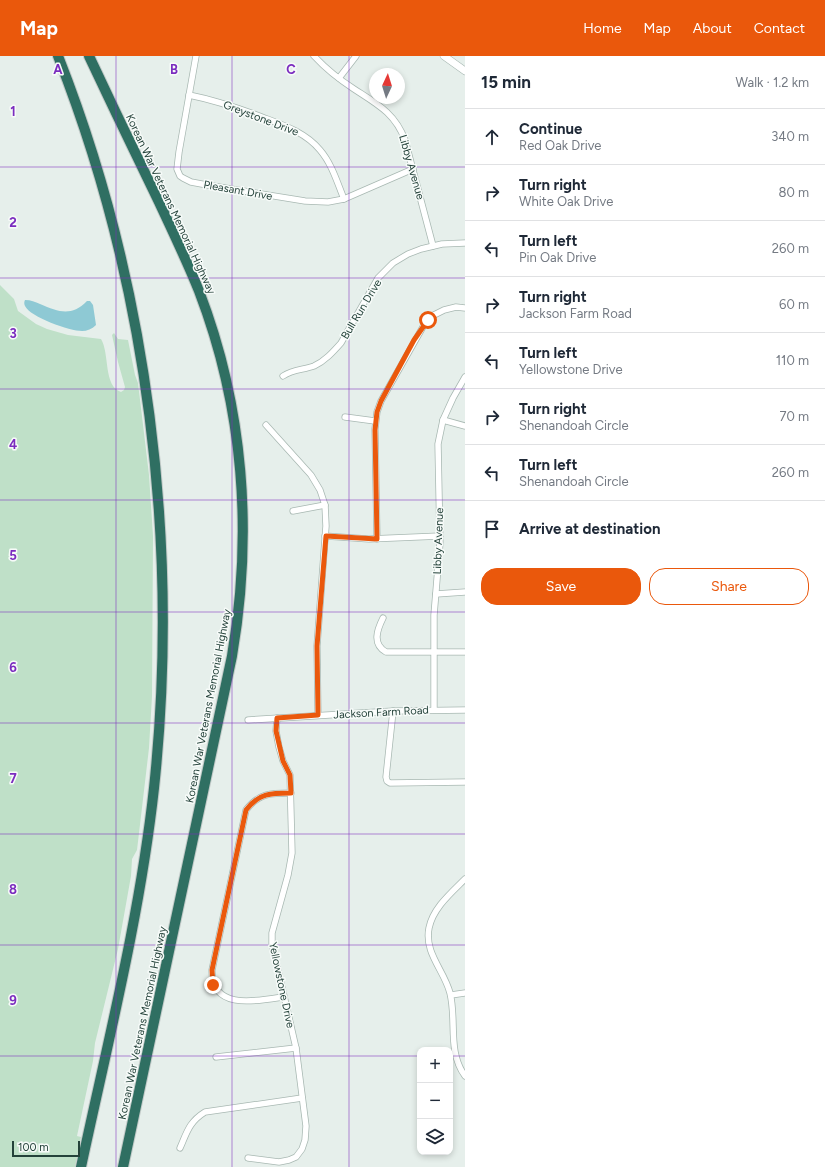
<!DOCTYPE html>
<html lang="en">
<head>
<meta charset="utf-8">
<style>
  body { margin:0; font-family:Figtree,sans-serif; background:#f6f6f7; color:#1f2937 }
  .controls { position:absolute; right:12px; bottom:12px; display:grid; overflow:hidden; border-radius:8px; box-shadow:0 2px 6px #0003 }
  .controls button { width:36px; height:36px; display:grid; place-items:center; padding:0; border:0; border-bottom:1px solid #e0e1e3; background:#fff; color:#1f2937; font:20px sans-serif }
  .compass { position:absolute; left:369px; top:12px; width:36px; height:36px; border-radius:50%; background:#fff; box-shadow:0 2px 6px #0003; rotate:4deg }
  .scale { position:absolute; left:12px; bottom:10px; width:68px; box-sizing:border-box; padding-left:4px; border:2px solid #24423a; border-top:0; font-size:11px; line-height:14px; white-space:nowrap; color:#24423a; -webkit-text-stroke:3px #f7fbf9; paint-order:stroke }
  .stop { position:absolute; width:12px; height:12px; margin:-9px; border:3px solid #ea580c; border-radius:50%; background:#fff }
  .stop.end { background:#ea580c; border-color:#fff; box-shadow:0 1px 4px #0008 }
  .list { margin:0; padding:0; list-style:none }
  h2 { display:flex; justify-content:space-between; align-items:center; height:52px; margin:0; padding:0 16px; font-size:17px }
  h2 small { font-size:13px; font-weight:400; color:#747a83 }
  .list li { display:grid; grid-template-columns:26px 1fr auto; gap:12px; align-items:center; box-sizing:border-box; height:56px; padding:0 16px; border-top:1px solid #e0e1e3 }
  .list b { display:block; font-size:15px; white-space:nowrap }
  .list p { margin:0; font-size:13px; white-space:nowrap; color:#747a83 }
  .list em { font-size:13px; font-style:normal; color:#747a83 }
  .actions { display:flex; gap:8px; padding:12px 16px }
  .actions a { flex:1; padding:9px 0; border:1px solid #ea580c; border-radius:16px; text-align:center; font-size:14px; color:#ea580c }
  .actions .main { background:#ea580c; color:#fff }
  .icon { flex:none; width:22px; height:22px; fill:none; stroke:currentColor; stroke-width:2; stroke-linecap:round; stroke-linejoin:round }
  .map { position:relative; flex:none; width:465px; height:1111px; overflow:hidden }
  header { display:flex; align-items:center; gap:24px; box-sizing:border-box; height:56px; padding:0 20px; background:#ea580c; color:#fff }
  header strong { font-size:19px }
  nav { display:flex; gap:22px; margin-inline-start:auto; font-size:14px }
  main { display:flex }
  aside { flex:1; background:#fff }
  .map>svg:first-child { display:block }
</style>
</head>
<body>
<header>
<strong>Map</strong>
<nav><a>Home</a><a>Map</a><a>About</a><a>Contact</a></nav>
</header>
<main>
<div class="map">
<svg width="465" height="1111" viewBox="0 0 465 1111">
  <rect width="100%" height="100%" fill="#e6efeb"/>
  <!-- green -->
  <path fill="#bfe0c8" d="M0,229L14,243L18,255L36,268L47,273L68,279L101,283C110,298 103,330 121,336L124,334L125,331L118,306L112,279L114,277L118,283L128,284L135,319L138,327L149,419L153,480L152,640L149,692L137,794L132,803L131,820L118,893L95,987L93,1005L77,1080L81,1081L75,1111H0Z"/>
  <!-- water -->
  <path fill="#8ec9d4" d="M25,244C31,244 35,246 40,248C59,256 71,261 87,245H90L93,249L96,269C92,273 87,275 82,275C70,275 30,261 25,250C24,248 24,246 25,244Z"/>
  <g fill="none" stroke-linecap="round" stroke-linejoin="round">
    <!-- minor casing -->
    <g stroke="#a8b8b2" stroke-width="7">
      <g id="minor">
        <polyline points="196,0 179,96 177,113 180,120 183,122 191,126 207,129 305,145 328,146 344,143 413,113"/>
        <path d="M314,0C326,13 340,24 354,33C377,48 395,57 405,84L433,190"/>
        <polyline points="339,22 356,0"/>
        <path d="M189,39C214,44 238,52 262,61C283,69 305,76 320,94C332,108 337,126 344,143"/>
        <path d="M283,320C293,313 303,314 314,310C325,305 333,296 341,287L378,222L393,207L408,198L421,193L442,188L465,187"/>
        <polyline points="345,361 375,365"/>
        <polyline points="443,364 465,370"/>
        <polyline points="266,369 311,419 320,434 325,449 326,470 317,590 318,659"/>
        <polyline points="293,455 325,449"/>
        <polyline points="325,480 369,483 440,480"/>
        <polyline points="377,483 375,373 377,356 381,345 424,269 432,260 444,254 456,251 465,252"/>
        <polyline points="436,538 465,536"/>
        <path d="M383,562C377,574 372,588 386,596H465"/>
        <polyline points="434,654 434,559 440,487 438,388 443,364 453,342 465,321"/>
        <polyline points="393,655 386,721 387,725 390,727 465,726"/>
        <polyline points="248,664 393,655 465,654"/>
        <path d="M465,823C451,837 433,852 429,872C424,897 444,914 450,937C457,965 447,995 465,1020"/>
        <polyline points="451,939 465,937"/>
        <path d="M283,941C257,945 211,955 212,914L246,754C259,737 271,737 291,737"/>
        <polyline points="216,1001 296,992"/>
        <path d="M180,1092C187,1076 189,1066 205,1056L302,1042"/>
        <polyline points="248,1102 279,1106 289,1104 296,1101 302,1093 305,1084 306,1070 296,992 272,888 272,877 288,819 292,797 290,719 283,705 279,691 276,675 277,662"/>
      </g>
    </g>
    <!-- tertiary casing -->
    <g stroke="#a8b8b2" stroke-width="8">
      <polyline id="tertiary" points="444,0 465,15"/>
    </g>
    <!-- motorway casing -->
    <g stroke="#c2cac8" stroke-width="12">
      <g id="motorway">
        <path d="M58,0C148,228 180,488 154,732C140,860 108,985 81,1111"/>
        <path d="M89,0C112,49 135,97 159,146C173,176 187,205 199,235C244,352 253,477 232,600L123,1111"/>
      </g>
    </g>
    <!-- minor -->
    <use href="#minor" stroke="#fff" stroke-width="5.5"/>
    <!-- tertiary -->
    <use href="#tertiary" stroke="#fff" stroke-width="7"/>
    <!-- motorway -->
    <use href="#motorway" stroke="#2f6f62" stroke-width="10"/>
  </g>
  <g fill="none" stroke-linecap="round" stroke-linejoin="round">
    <!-- route -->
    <path stroke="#ea580c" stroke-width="5" d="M213,929L212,914L246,754C259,737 271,737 291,737L290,719L283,705L276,675L277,662L318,659L317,590L326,480L377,483L375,374L377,356L381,345L414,284L428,264"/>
  </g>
  <!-- grid -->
  <path fill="none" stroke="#7b2cbf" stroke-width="1" stroke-opacity="0.55" d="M116,0V1111M232,0V1111M349,0V1111M0,111H465M0,222H465M0,333H465M0,444H465M0,556H465M0,667H465M0,778H465M0,889H465M0,1000H420M450,1000H465"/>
  <g text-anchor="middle" stroke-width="3" stroke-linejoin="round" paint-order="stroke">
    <!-- street labels -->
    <g font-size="11" fill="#24423a" stroke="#f7fbf9">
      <text transform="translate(261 62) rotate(21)" y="4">Greystone Drive</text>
      <text transform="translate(412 111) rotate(74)" y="4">Libby Avenue</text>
      <text transform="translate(238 134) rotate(10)" y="4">Pleasant Drive</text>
      <text transform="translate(171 148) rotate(65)" y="4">Korean War Veterans Memorial Highway</text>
      <text transform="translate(361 253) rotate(-59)" y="4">Bull Run Drive</text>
      <text transform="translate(438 485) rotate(-88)" y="4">Libby Avenue</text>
      <text transform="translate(208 650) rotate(-79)" y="4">Korean War Veterans Memorial Highway</text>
      <text transform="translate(381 656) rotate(-3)" y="4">Jackson Farm Road</text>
      <text transform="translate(282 929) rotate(78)" y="4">Yellowstone Drive</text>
      <text transform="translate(142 967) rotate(-78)" y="4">Korean War Veterans Memorial Highway</text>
    </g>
  </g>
  <g font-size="13" text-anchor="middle" font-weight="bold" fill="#7b2cbf" stroke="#f7fbf9" stroke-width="3" stroke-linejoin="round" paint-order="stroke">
    <text x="58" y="18">A</text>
    <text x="174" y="18">B</text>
    <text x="291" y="18">C</text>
    <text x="13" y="60">1</text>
    <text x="13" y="171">2</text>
    <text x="13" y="282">3</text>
    <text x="13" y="393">4</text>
    <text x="13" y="504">5</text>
    <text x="13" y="616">6</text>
    <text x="13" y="727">7</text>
    <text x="13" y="838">8</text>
    <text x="13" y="949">9</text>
  </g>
</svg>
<div class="controls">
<button>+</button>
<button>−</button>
<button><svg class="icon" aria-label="layers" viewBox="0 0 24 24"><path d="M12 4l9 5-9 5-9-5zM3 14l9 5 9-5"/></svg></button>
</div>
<svg class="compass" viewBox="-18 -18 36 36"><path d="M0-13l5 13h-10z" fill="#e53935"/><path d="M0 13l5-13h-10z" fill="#747a83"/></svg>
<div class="scale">100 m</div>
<div class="stop" style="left:428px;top:264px"></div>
<div class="stop end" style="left:213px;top:929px"></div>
</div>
<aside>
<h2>15 min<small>Walk · 1.2 km</small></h2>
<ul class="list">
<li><svg class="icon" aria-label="ahead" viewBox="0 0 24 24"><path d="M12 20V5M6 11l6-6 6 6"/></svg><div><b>Continue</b><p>Red Oak Drive</p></div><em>340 m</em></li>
<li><svg class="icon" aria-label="right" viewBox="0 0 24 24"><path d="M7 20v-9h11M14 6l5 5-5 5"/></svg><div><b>Turn right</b><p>White Oak Drive</p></div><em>80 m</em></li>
<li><svg class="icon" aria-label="left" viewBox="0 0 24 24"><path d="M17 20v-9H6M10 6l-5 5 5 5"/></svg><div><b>Turn left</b><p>Pin Oak Drive</p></div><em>260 m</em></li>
<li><svg class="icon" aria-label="right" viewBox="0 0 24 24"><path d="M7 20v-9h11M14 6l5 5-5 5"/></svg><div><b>Turn right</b><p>Jackson Farm Road</p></div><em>60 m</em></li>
<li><svg class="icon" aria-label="left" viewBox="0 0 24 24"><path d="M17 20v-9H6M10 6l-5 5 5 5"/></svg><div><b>Turn left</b><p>Yellowstone Drive</p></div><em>110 m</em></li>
<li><svg class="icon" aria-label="right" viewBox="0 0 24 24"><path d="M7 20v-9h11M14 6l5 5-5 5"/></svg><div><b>Turn right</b><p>Shenandoah Circle</p></div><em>70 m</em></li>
<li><svg class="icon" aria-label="left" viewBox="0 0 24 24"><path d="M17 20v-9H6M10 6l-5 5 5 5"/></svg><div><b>Turn left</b><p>Shenandoah Circle</p></div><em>260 m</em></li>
<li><svg class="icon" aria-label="arrive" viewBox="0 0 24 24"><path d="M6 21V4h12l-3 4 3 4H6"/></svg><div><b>Arrive at destination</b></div></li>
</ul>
<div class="actions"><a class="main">Save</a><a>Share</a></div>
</aside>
</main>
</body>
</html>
